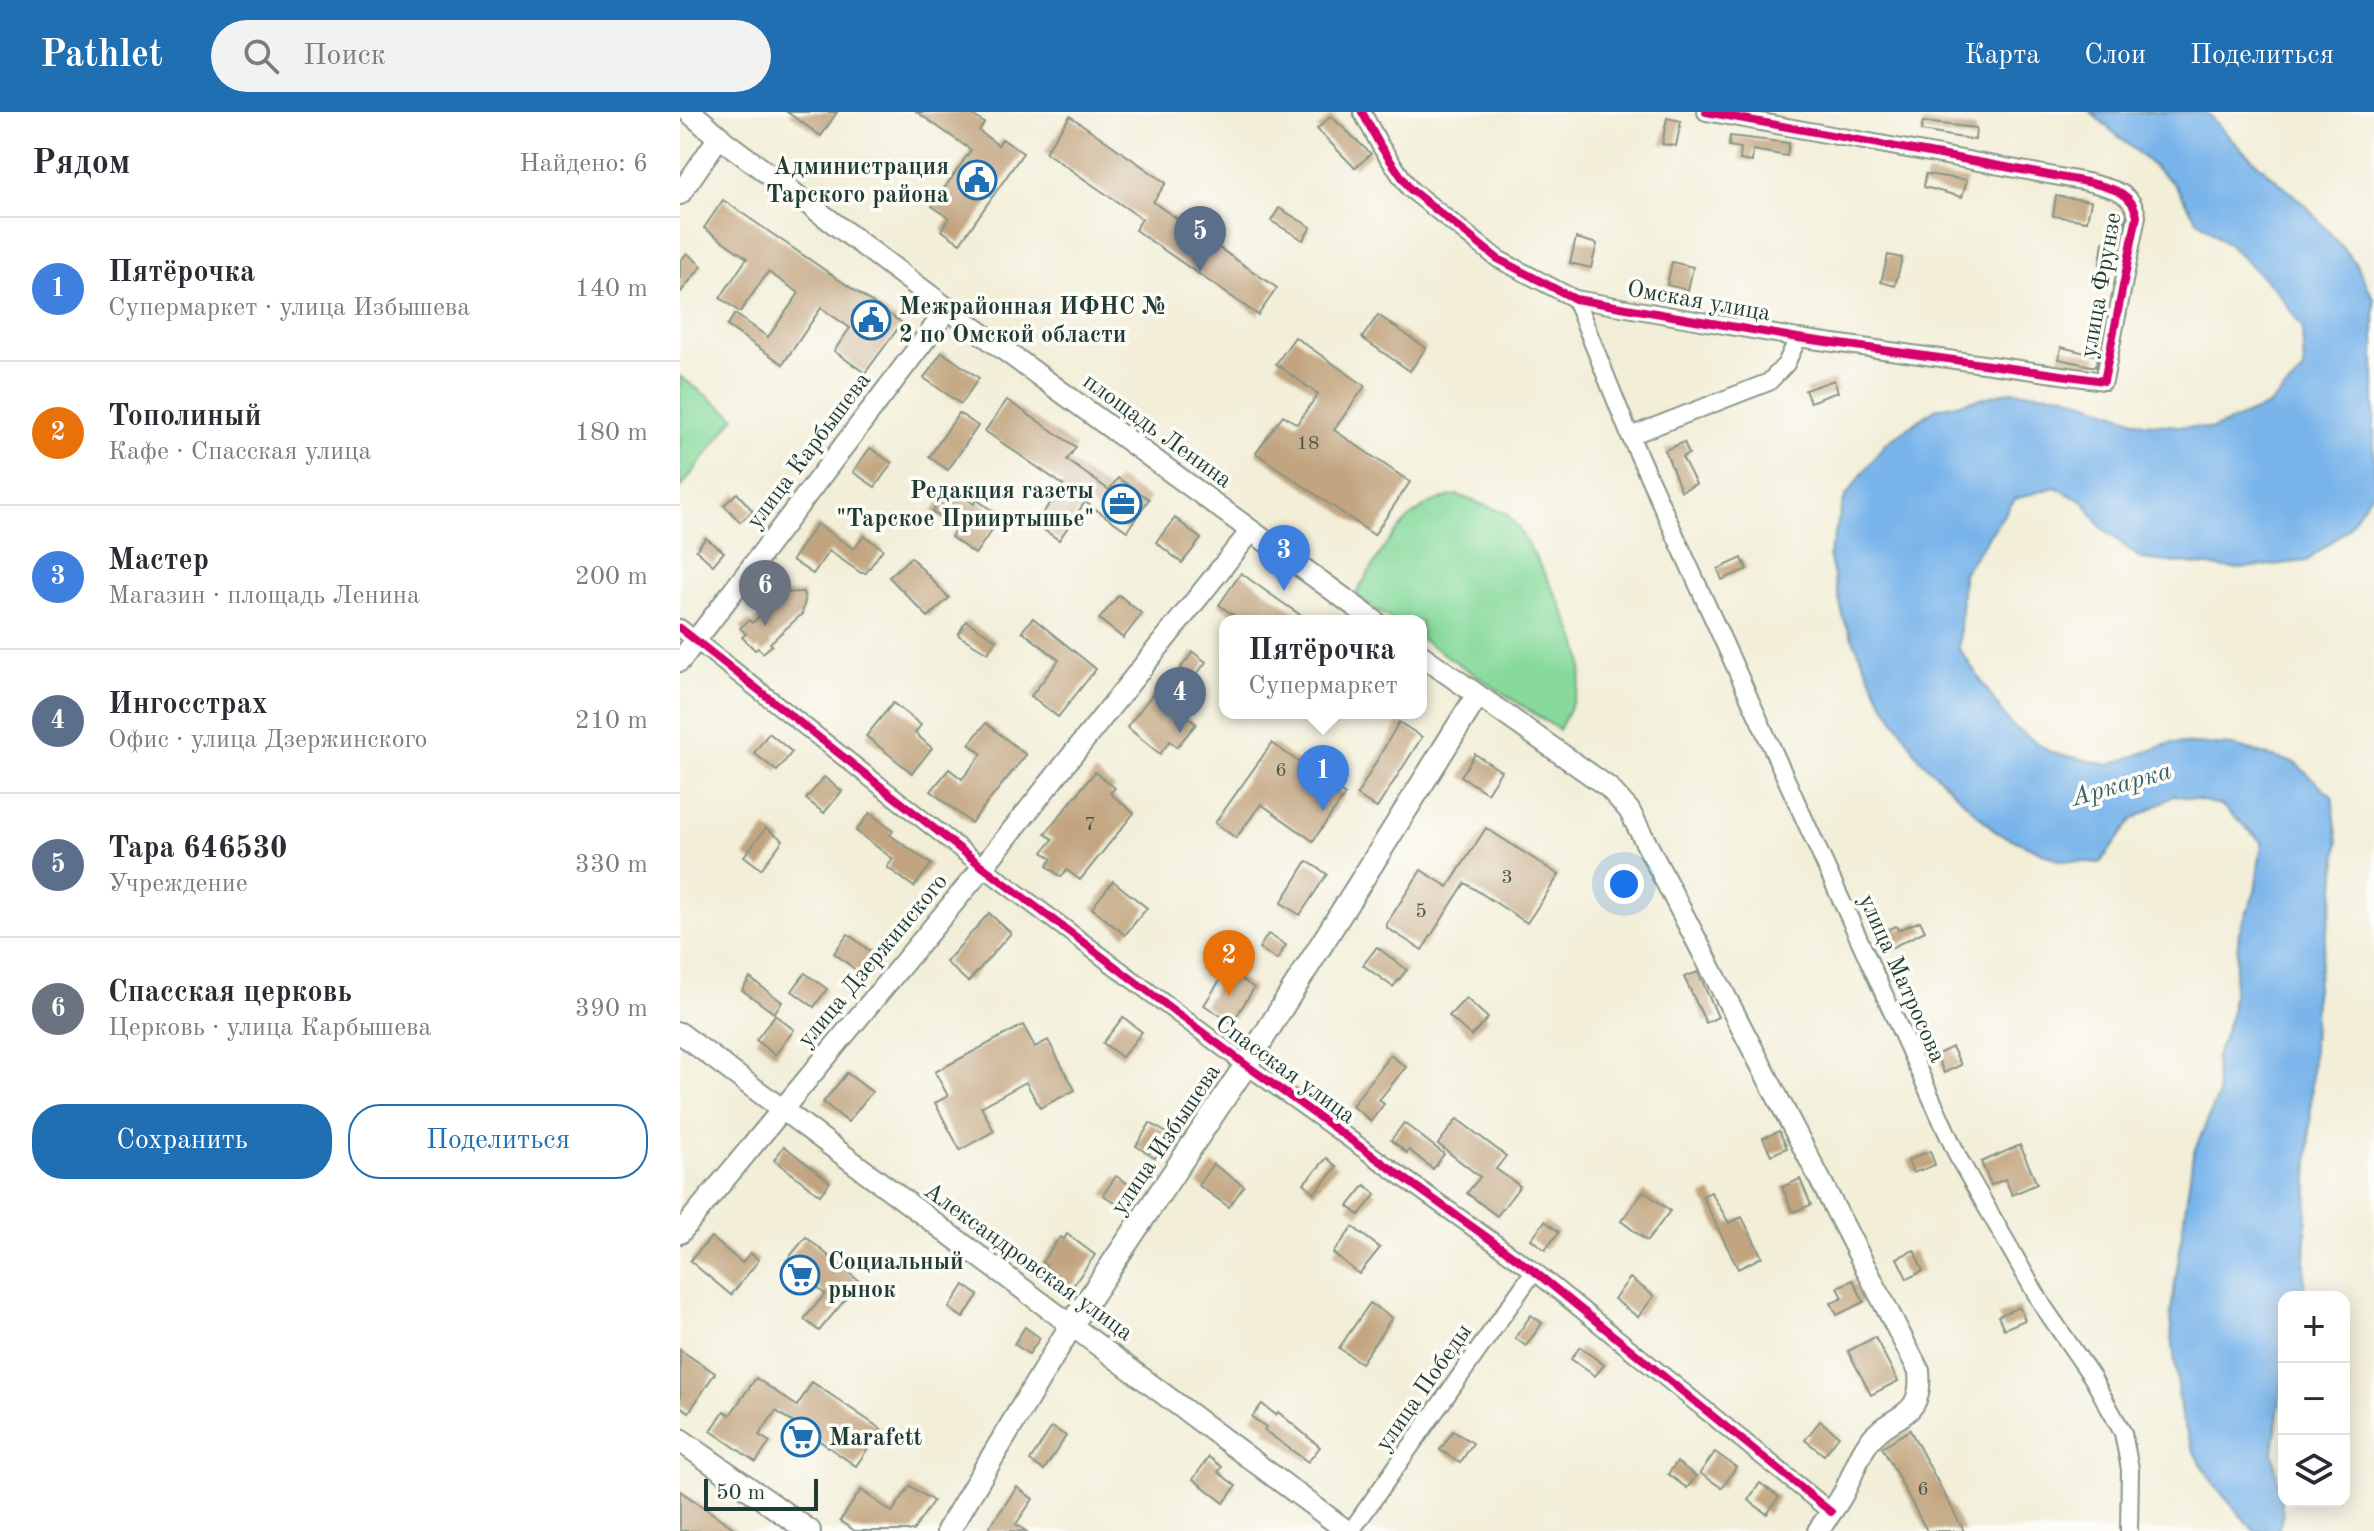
<!DOCTYPE html>
<html lang="ru">
<head>
<meta charset="utf-8">
<style>
  body { margin:0; font-family:"Old Standard TT",serif; background:#f2f2f3; color:#2b2b33 }
  .controls { position:absolute; right:24px; bottom:24px; display:grid; overflow:hidden; border-radius:16px; box-shadow:0 4px 20px #0003 }
  .controls button { width:72px; height:72px; display:grid; place-items:center; padding:0; border:0; border-bottom:2px solid #e1e1e2; background:#fff; color:#2b2b33; font:40px sans-serif }
  .scale { position:absolute; left:24px; bottom:20px; width:114px; box-sizing:border-box; padding-left:8px; border:4px solid #1f3d34; border-top:0; font-size:22px; line-height:28px; white-space:nowrap; color:#1f3d34; -webkit-text-stroke:6px #fdfcf7; paint-order:stroke }
  .you { position:absolute; left:944px; top:772px; width:28px; height:28px; margin:-20px; border:6px solid #fff; border-radius:50%; background:#1a73e8; box-shadow:0 0 0 12px #1a73e833 }
  .badge { display:grid; place-items:center; width:52px; height:52px; border-radius:50%; background:#1f6fb2; color:#fff; font-size:26px; font-weight:700 }
  .pin { position:absolute; translate:-50% -66px; filter:drop-shadow(0 2px 4px #0008) }
  .pin::after { content:''; position:absolute; top:42px; width:28px; height:24px; background:inherit; clip-path:polygon(0 0,100% 0,50% 100%) }
  .popup { position:absolute; left:539px; top:503px; width:208px; height:104px; box-sizing:border-box; display:grid; place-content:center; border-radius:16px; background:#fff; filter:drop-shadow(0 2px 6px #0005); font-size:26px; white-space:nowrap; color:#7c7c81 }
  .popup b { font-size:30px; color:#2b2b33 }
  .popup::after { content:''; position:absolute; left:50%; top:100%; margin-left:-16px; border:16px solid transparent; border-top-color:#fff }
  .list { margin:0; padding:0; list-style:none }
  h2 { display:flex; justify-content:space-between; align-items:center; height:104px; margin:0; padding:0 32px; font-size:34px }
  h2 small { font-size:26px; font-weight:400; color:#7c7c81 }
  .list li { display:grid; grid-template-columns:52px 1fr auto; gap:24px; align-items:center; box-sizing:border-box; height:144px; padding:0 32px; border-top:2px solid #e1e1e2 }
  .list b { display:block; font-size:30px; white-space:nowrap }
  .list p { margin:0; font-size:26px; white-space:nowrap; color:#7c7c81 }
  .list em { font-size:26px; font-style:normal; color:#7c7c81 }
  .actions { display:flex; gap:16px; padding:24px 32px }
  .actions a { flex:1; padding:18px 0; border:2px solid #1f6fb2; border-radius:32px; text-align:center; font-size:28px; color:#1f6fb2 }
  .actions .main { background:#1f6fb2; color:#fff }
  .icon { flex:none; width:44px; height:44px; fill:none; stroke:currentColor; stroke-width:2; stroke-linecap:round; stroke-linejoin:round }
  .map { position:relative; flex:none; width:1694px; height:1419px; overflow:hidden }
  header { display:flex; align-items:center; gap:48px; box-sizing:border-box; height:112px; padding:0 40px; background:#1f6fb2; color:#fff }
  header strong { font-size:38px }
  nav { display:flex; gap:44px; margin-inline-start:auto; font-size:28px }
  .search { width:560px; height:72px; background:#f2f2f3; display:flex; align-items:center; gap:20px; box-sizing:border-box; padding:0 28px; border-radius:44px; color:#7c7c81; font-size:30px }
  main { display:flex }
  aside { flex:1; background:#fff }
  .map>svg:first-child { display:block }
</style>
</head>
<body>
<header>
<strong>Pathlet</strong>
<div class="search"><svg class="icon" aria-label="search" viewBox="0 0 24 24"><circle cx="10" cy="10" r="6"/><path d="M15 15l6 6"/></svg>Поиск</div>
<nav><a>Карта</a><a>Слои</a><a>Поделиться</a></nav>
</header>
<main>
<aside>
<h2>Рядом<small>Найдено: 6</small></h2>
<ul class="list">
<li><span class="badge" style="background:#3f7fe0">1</span><div><b>Пятёрочка</b><p>Супермаркет · улица Избышева</p></div><em>140 m</em></li>
<li><span class="badge" style="background:#e8710a">2</span><div><b>Тополиный</b><p>Кафе · Спасская улица</p></div><em>180 m</em></li>
<li><span class="badge" style="background:#3f7fe0">3</span><div><b>Мастер</b><p>Магазин · площадь Ленина</p></div><em>200 m</em></li>
<li><span class="badge" style="background:#5c6f8a">4</span><div><b>Ингосстрах</b><p>Офис · улица Дзержинского</p></div><em>210 m</em></li>
<li><span class="badge" style="background:#5c6f8a">5</span><div><b>Тара 646530</b><p>Учреждение</p></div><em>330 m</em></li>
<li><span class="badge" style="background:#6b7280">6</span><div><b>Спасская церковь</b><p>Церковь · улица Карбышева</p></div><em>390 m</em></li>
</ul>
<div class="actions"><a class="main">Сохранить</a><a>Поделиться</a></div>
</aside>
<div class="map">
<svg width="1694" height="1419" viewBox="0 0 1694 1419">
  <rect width="100%" height="100%" fill="#fdfcf7"/>
  <filter id="ink" filterUnits="userSpaceOnUse"><feTurbulence type="fractalNoise" baseFrequency=".0125" numOctaves="2"/><feDisplacementMap in="SourceGraphic" scale="16" xChannelSelector="R" yChannelSelector="G"/><feConvolveMatrix kernelMatrix="1 2 1 2 8 2 1 2 1" color-interpolation-filters="sRGB"/></filter>
  <filter id="wash" filterUnits="userSpaceOnUse"><feTurbulence type="fractalNoise" baseFrequency=".006" numOctaves="4" result="noise"/><feDisplacementMap in="SourceGraphic" scale="32" xChannelSelector="R" yChannelSelector="G"/><feGaussianBlur stdDeviation="1.8" result="paint"/><feColorMatrix in="noise" values="0 0 0 0 0 0 0 0 0 0 0 0 0 0 0 0 0 1.4 0 .05"/><feComposite in="paint" operator="in"/></filter>
  <g filter="url(#wash)">
    <rect width="100%" height="100%" fill="#f2eed8"/>
    <!-- green -->
    <g fill="#87da9c" stroke="#538c68" stroke-width="2">
      <polygon points="0,264 55,305 0,377"/>
      <path d="M777,383L826,401L837,414C855,445 902,521 902,554C902,576 888,599 879,618L741,527V509H714L675,484C692,455 712,416 741,397C751,389 764,386 777,383Z"/>
    </g>
    <!-- water -->
    <polygon fill="#78b4ea" stroke="#4c788f" stroke-width="2" points="1410,0 1526,0 1557,33 1628,96 1675,150 1694,187 1694,378 1667,417 1627,449 1556,457 1461,447 1421,415 1404,390 1375,375 1335,387 1283,461 1279,536 1330,612 1370,640 1429,653 1491,631 1554,634 1615,651 1652,684 1658,731 1655,776 1635,882 1624,1177 1622,1185 1604,1185 1604,1257 1593,1339 1603,1403 1598,1419 1574,1419 1535,1374 1515,1342 1501,1304 1490,1207 1513,1042 1538,984 1535,948 1551,903 1559,820 1575,780 1582,730 1541,693 1495,683 1452,708 1420,751 1378,748 1316,720 1240,647 1200,585 1164,508 1149,443 1165,385 1205,332 1255,297 1332,279 1386,283 1463,311 1532,317 1588,294 1624,259 1622,215 1595,177 1550,134 1517,108 1494,72"/>
    <g id="blocks">
      <!-- building -->
      <g fill="#c2a580">
        <polygon points="107,0 157,0 141,24"/>
        <polygon points="237,0 288,0 304,11 299,19 318,33 322,27 343,41 280,131 261,118 269,106 252,94 291,38"/>
        <polygon points="390,4 486,71 473,90 597,176 578,203 455,118 462,107 365,40"/>
        <polygon points="651,4 691,42 675,56 637,17"/>
        <polygon points="987,6 1001,9 996,34 982,32"/>
        <polygon points="1243,10 1296,16 1295,28 1241,19"/>
        <polygon points="1050,24 1109,31 1107,44 1073,38 1072,50 1060,48 1061,36 1049,34"/>
        <polygon points="1246,62 1287,68 1282,85 1244,75"/>
        <polygon points="1376,84 1411,89 1407,109 1373,104"/>
        <polygon points="43,88 222,211 185,261 154,239 170,216 141,196 103,252 47,214 55,202 88,225 119,181 88,160 60,200 40,186 67,146 24,116"/>
        <polygon points="599,96 631,115 623,128 591,109"/>
        <polygon points="1434,98 1444,100 1446,105 1434,155 1420,152 1423,130 1427,131"/>
        <polygon points="896,126 917,132 911,156 890,151"/>
        <polygon points="7,141 22,154 0,181 0,149"/>
        <polygon points="1208,143 1222,146 1215,174 1201,170"/>
        <polygon points="992,150 1013,155 1008,178 987,173"/>
        <polygon points="698,203 746,236 730,259 682,226"/>
        <polygon points="615,225 685,274 654,318 730,370 694,423 576,341 603,303 617,312 638,282 596,252"/>
        <polygon points="1381,235 1418,244 1416,255 1379,247"/>
        <polygon points="262,240 299,266 281,292 244,266"/>
        <polygon points="1154,268 1158,280 1130,290 1125,278"/>
        <polygon points="327,288 396,335 387,348 429,378 438,366 469,387 447,419 405,390 379,428 355,412 383,373 305,319"/>
        <polygon points="279,301 298,314 268,358 249,345"/>
        <polygon points="1004,330 1009,342 1002,345 1016,372 1001,379 985,338"/>
        <polygon points="190,336 212,351 195,375 173,360"/>
        <polygon points="269,375 294,392 297,388 321,405 295,442 271,425 277,417 252,400"/>
        <polygon points="57,381 73,399 60,410 44,393"/>
        <polygon points="495,406 521,427 502,451 476,430"/>
        <polygon points="137,412 174,437 184,424 203,437 186,461 181,461 149,439 133,462 112,448"/>
        <polygon points="26,426 44,440 33,453 16,438"/>
        <polygon points="231,445 269,486 248,505 209,465"/>
        <polygon points="1062,446 1067,457 1042,468 1038,457"/>
        <polygon points="561,461 590,482 629,509 562,509 539,493"/>
        <polygon points="123,480 125,488 122,502 90,531 92,533 83,541 78,536 75,538 62,525 66,522 60,516 69,508 72,511 104,481"/>
        <polygon points="439,483 462,502 443,526 419,507"/>
        <polygon points="353,506 416,557 378,605 351,584 379,548 342,519"/>
        <polygon points="286,509 316,528 308,541 278,523"/>
        <polygon points="513,540 526,550 513,567 500,557"/>
        <polygon points="475,579 516,612 497,635 490,629 480,642 447,615"/>
        <polygon points="213,591 241,613 235,621 252,636 232,661 186,624"/>
        <polygon points="719,610 742,625 697,696 677,683"/>
        <polygon points="306,611 346,643 291,711 251,679 269,657 282,667 302,642 289,632"/>
        <polygon points="89,621 112,640 97,659 74,641"/>
        <polygon points="592,631 665,683 633,729 581,692 556,726 535,711"/>
        <polygon points="795,642 821,659 807,681 781,664"/>
        <polygon points="415,660 435,676 430,681 454,701 400,768 387,758 381,765 367,754 372,747 363,740 373,727 365,722"/>
        <polygon points="144,665 162,679 144,701 126,687"/>
        <polygon points="190,701 213,719 210,723 251,752 234,775 207,755 213,747 176,719"/>
        <polygon points="86,716 103,728 81,757 64,744"/>
        <polygon points="806,716 879,763 847,811 785,771 742,838 707,816 707,811 741,758 768,775"/>
        <polygon points="627,749 647,762 620,803 601,791"/>
        <polygon points="433,769 467,796 445,823 412,796"/>
        <polygon points="309,801 331,821 288,870 266,850"/>
        <polygon points="1240,809 1245,819 1207,838 1199,821 1216,814 1218,818"/>
        <polygon points="168,822 195,843 181,862 154,841"/>
        <polygon points="588,822 606,833 597,848 579,836"/>
        <polygon points="697,835 727,858 713,875 683,853"/>
        <polygon points="551,843 568,854 560,866 574,876 552,911 524,893 542,865 538,863"/>
        <polygon points="1018,860 1038,905 1026,911 1004,865"/>
        <polygon points="125,861 147,877 134,895 112,879"/>
        <polygon points="70,866 102,890 94,901 62,878"/>
        <polygon points="786,886 808,906 791,924 769,904"/>
        <polygon points="95,903 114,918 95,943 76,928"/>
        <polygon points="443,905 462,920 442,945 423,931"/>
        <polygon points="343,913 355,935 368,928 395,978 360,996 346,970 301,995 314,1019 280,1038 255,991 268,984 255,960"/>
        <polygon points="1272,935 1281,953 1264,961 1256,943"/>
        <polygon points="710,943 726,955 699,988 704,992 691,1009 672,994"/>
        <polygon points="167,961 192,980 168,1010 143,990"/>
        <polygon points="777,1007 826,1044 816,1057 840,1074 817,1104 787,1081 800,1065 758,1032"/>
        <polygon points="470,1011 490,1023 475,1046 456,1034"/>
        <polygon points="724,1011 764,1042 753,1057 729,1038 727,1041 711,1028"/>
        <polygon points="1099,1019 1107,1036 1091,1043 1083,1026"/>
        <polygon points="1340,1033 1357,1072 1332,1083 1325,1067 1311,1073 1301,1050"/>
        <polygon points="104,1034 150,1070 140,1083 94,1048"/>
        <polygon points="1250,1039 1255,1053 1233,1061 1228,1048"/>
        <polygon points="647,1046 657,1055 634,1081 624,1071"/>
        <polygon points="533,1052 564,1074 549,1095 518,1073"/>
        <polygon points="436,1064 453,1075 441,1094 423,1083"/>
        <polygon points="1120,1067 1131,1093 1113,1100 1102,1075"/>
        <polygon points="685,1073 696,1082 679,1103 668,1094"/>
        <polygon points="964,1079 990,1099 967,1129 941,1109"/>
        <polygon points="1031,1080 1049,1111 1062,1105 1082,1145 1058,1157 1022,1084"/>
        <polygon points="865,1109 879,1120 865,1138 851,1127"/>
        <polygon points="673,1115 700,1136 679,1162 653,1141"/>
        <polygon points="387,1122 415,1143 389,1179 362,1159 366,1153 362,1150 380,1125 384,1127"/>
        <polygon points="31,1125 62,1151 70,1141 79,1148 51,1183 10,1149"/>
        <polygon points="126,1125 180,1170 139,1219 124,1207 145,1182 106,1149"/>
        <polygon points="1234,1138 1243,1159 1227,1167 1217,1146"/>
        <polygon points="950,1166 974,1184 958,1205 934,1187"/>
        <polygon points="1173,1168 1184,1190 1157,1203 1151,1191 1163,1186 1158,1175"/>
        <polygon points="284,1173 298,1183 283,1206 269,1196"/>
        <polygon points="690,1191 712,1206 681,1251 659,1236"/>
        <polygon points="1339,1195 1345,1208 1324,1217 1318,1204"/>
        <polygon points="851,1203 862,1211 846,1234 835,1226"/>
        <polygon points="345,1215 360,1226 349,1242 334,1232"/>
        <polygon points="1195,1225 1218,1269 1191,1283 1168,1239"/>
        <polygon points="900,1235 924,1253 915,1264 891,1247"/>
        <polygon points="0,1238 35,1261 9,1300 0,1294"/>
        <polygon points="76,1266 117,1294 132,1270 201,1317 176,1354 96,1299 79,1323 90,1330 76,1350 31,1319 44,1299 50,1303"/>
        <polygon points="582,1292 596,1303 598,1300 640,1335 628,1350 584,1318 586,1315 572,1305"/>
        <polygon points="1140,1309 1159,1324 1144,1343 1125,1328"/>
        <polygon points="372,1315 386,1324 364,1358 350,1349"/>
        <polygon points="1230,1318 1284,1419 1247,1419 1202,1335"/>
        <polygon points="773,1319 793,1331 780,1351 760,1338"/>
        <polygon points="1035,1340 1056,1355 1042,1376 1020,1361"/>
        <polygon points="529,1345 542,1355 538,1360 556,1374 544,1391 513,1367"/>
        <polygon points="997,1350 1016,1364 1007,1376 988,1362"/>
        <polygon points="1080,1371 1099,1385 1087,1402 1068,1388"/>
        <polygon points="230,1374 253,1389 233,1419 175,1419 160,1409 181,1378 212,1400"/>
        <polygon points="337,1375 353,1387 336,1412 346,1419 307,1419"/>
        <polygon points="0,1379 58,1419 0,1419"/>
      </g>
    </g>
  </g>
  <g filter="url(#ink)">
    <use href="#blocks" fill-opacity="0" stroke="#889686" stroke-width="2"/>
    <g fill="none" stroke-linecap="round" stroke-linejoin="round">
      <!-- minor casing -->
      <g stroke="#889686" stroke-width="20">
        <g id="minor">
          <path d="M682,0L701,35L730,77L818,147L895,187L1118,226L1424,269L1457,104C1452,78 1429,76 1407,70L1026,0"/>
          <polyline points="895,187 950,324 1089,270 1106,252 1118,226"/>
          <polyline points="950,324 1279,1047 1363,1194 1412,1265 1443,1321 1450,1357 1449,1419"/>
          <polyline points="0,516 303,755 566,953 854,1159 1151,1400"/>
          <polyline points="671,1419 854,1159"/>
        </g>
      </g>
      <!-- tertiary casing -->
      <g stroke="#889686" stroke-width="24">
        <g id="tertiary">
          <polyline points="0,82 39,25 268,197 695,509"/>
          <path d="M741,543L928,675L949,698L1239,1259C1244,1310 1210,1300 1188,1331C1177,1346 1172,1366 1163,1382C1156,1395 1146,1407 1138,1419"/>
          <polyline points="0,549 268,197"/>
          <polyline points="0,921 667,1419"/>
          <polyline points="0,1121 303,755 571,419"/>
        </g>
      </g>
      <!-- secondary casing -->
      <g stroke="#889686" stroke-width="26">
        <g id="secondary">
          <polyline points="10,0 39,25"/>
          <polyline points="0,1328 129,1419"/>
          <polyline points="268,1419 392,1212 566,953 797,584"/>
        </g>
      </g>
      <!-- minor -->
      <use href="#minor" stroke="#fff" stroke-width="16"/>
      <!-- tertiary -->
      <use href="#tertiary" stroke="#fff" stroke-width="20"/>
      <!-- secondary -->
      <use href="#secondary" stroke="#fff" stroke-width="22"/>
      <!-- cycleway casing -->
      <g stroke="#fdfcf7" stroke-width="13">
        <g id="cycleway">
          <path d="M682,0L701,35L730,77L818,147L895,187L1118,226L1424,269L1457,104C1452,78 1429,76 1407,70L1026,0"/>
          <polyline points="0,516 303,755 566,953 854,1159 1151,1400"/>
        </g>
      </g>
      <!-- cycleway -->
      <use href="#cycleway" stroke="#d6006c" stroke-width="8"/>
    </g>
  </g>
  <!-- icons -->
  <defs>
    <g id="civic-ring" transform="scale(2)"><circle r="9.5" fill="#fdfcf7" stroke="#1f6fb2" stroke-width="1.5"/><path d="M-.6-6.5H3V-4.5H.6V-3L4-1V1h2V6H-6V1h2V-1L-.6-3ZM-1.2 2.5V6h2.4V2.5Z" fill="#1f6fb2"/></g>
    <g id="office-ring" transform="scale(2)"><circle r="9.5" fill="#fdfcf7" stroke="#1f6fb2" stroke-width="1.5"/><path d="M-6-3h4V-5.5h4V-3h4V5H-6ZM-1-4.5V-3h2v-1.5ZM-6 0V1H6V0Z" fill="#1f6fb2"/></g>
    <g id="supermarket-ring" transform="scale(2)"><circle r="9.5" fill="#fdfcf7" stroke="#1f6fb2" stroke-width="1.5"/><path d="M-6-5.5h2.5l.6 2H6L4.5 2H-2.5L-4.4-4H-6ZM-1.5 3.2a1.3 1.3 0 1 0 .1 0ZM3 3.2a1.3 1.3 0 1 0 .1 0Z" fill="#1f6fb2"/></g>
  </defs>
  <g fill-rule="evenodd">
    <use href="#civic-ring" x="297" y="68"/>
    <use href="#civic-ring" x="191" y="208"/>
    <use href="#office-ring" x="442" y="392"/>
    <use href="#supermarket-ring" x="120" y="1163"/>
    <use href="#supermarket-ring" x="121" y="1325"/>
  </g>
  <g text-anchor="middle" stroke-width="7" stroke-linejoin="round" paint-order="stroke">
    <!-- number labels -->
    <g font-size="20" fill="#485747">
      <text x="628" y="337">18</text>
      <text x="601" y="664">6</text>
      <text x="410" y="718">7</text>
      <text x="827" y="771">3</text>
      <text x="741" y="805">5</text>
      <text x="1243" y="1383">6</text>
    </g>
    <!-- poi labels -->
    <g font-size="24" font-weight="bold" fill="#1f3d34" stroke="#fdfcf7" text-anchor="start">
      <text x="269" y="62" text-anchor="end">Администрация<tspan x="269" dy="28">Тарского района</tspan></text>
      <text x="219" y="202">Межрайонная ИФНС №<tspan x="219" dy="28">2 по Омской области</tspan></text>
      <text x="414" y="386" text-anchor="end">Редакция газеты<tspan x="414" dy="28">"Тарское Прииртышье"</tspan></text>
      <text x="148" y="1157">Социальный<tspan x="148" dy="28">рынок</tspan></text>
      <text x="149" y="1333">Marafett</text>
    </g>
    <!-- street labels -->
    <g font-size="24" fill="#1f3d34" stroke="#fdfcf7">
      <text transform="translate(1420 173) rotate(-80)" y="8">улица Фрунзе</text>
      <text transform="translate(1019 188) rotate(10)" y="8">Омская улица</text>
      <text transform="translate(478 318) rotate(36)" y="8">площадь Ленина</text>
      <text transform="translate(128 338) rotate(-53)" y="8">улица Карбышева</text>
      <text transform="translate(192 848) rotate(-50)" y="8">улица Дзержинского</text>
      <text transform="translate(1223 866) rotate(66)" y="8">улица Матросова</text>
      <text transform="translate(606 957) rotate(36)" y="8">Спасская улица</text>
      <text transform="translate(485 1027) rotate(-56)" y="8">улица Избышева</text>
      <text transform="translate(349 1149) rotate(36)" y="8">Александровская улица</text>
      <text transform="translate(743 1275) rotate(-55)" y="8">улица Победы</text>
    </g>
    <!-- water labels -->
    <g font-size="26" font-style="italic" fill="#3a616b" stroke="#fdfcf7">
      <text transform="translate(1441 671) rotate(-16)" y="9">Аркарка</text>
    </g>
  </g>
</svg>
<div class="controls">
<button>+</button>
<button>−</button>
<button><svg class="icon" aria-label="layers" viewBox="0 0 24 24"><path d="M12 4l9 5-9 5-9-5zM3 14l9 5 9-5"/></svg></button>
</div>
<div class="scale">50 m</div>
<div class="you"></div>
<div class="pin badge" style="left:643px;top:699px;background:#3f7fe0">1</div>
<div class="popup"><b>Пятёрочка</b>Супермаркет</div>
<div class="pin badge" style="left:549px;top:884px;background:#e8710a">2</div>
<div class="pin badge" style="left:604px;top:479px;background:#3f7fe0">3</div>
<div class="pin badge" style="left:500px;top:621px;background:#5c6f8a">4</div>
<div class="pin badge" style="left:520px;top:160px;background:#5c6f8a">5</div>
<div class="pin badge" style="left:85px;top:514px;background:#6b7280">6</div>
</div>
</main>
</body>
</html>
